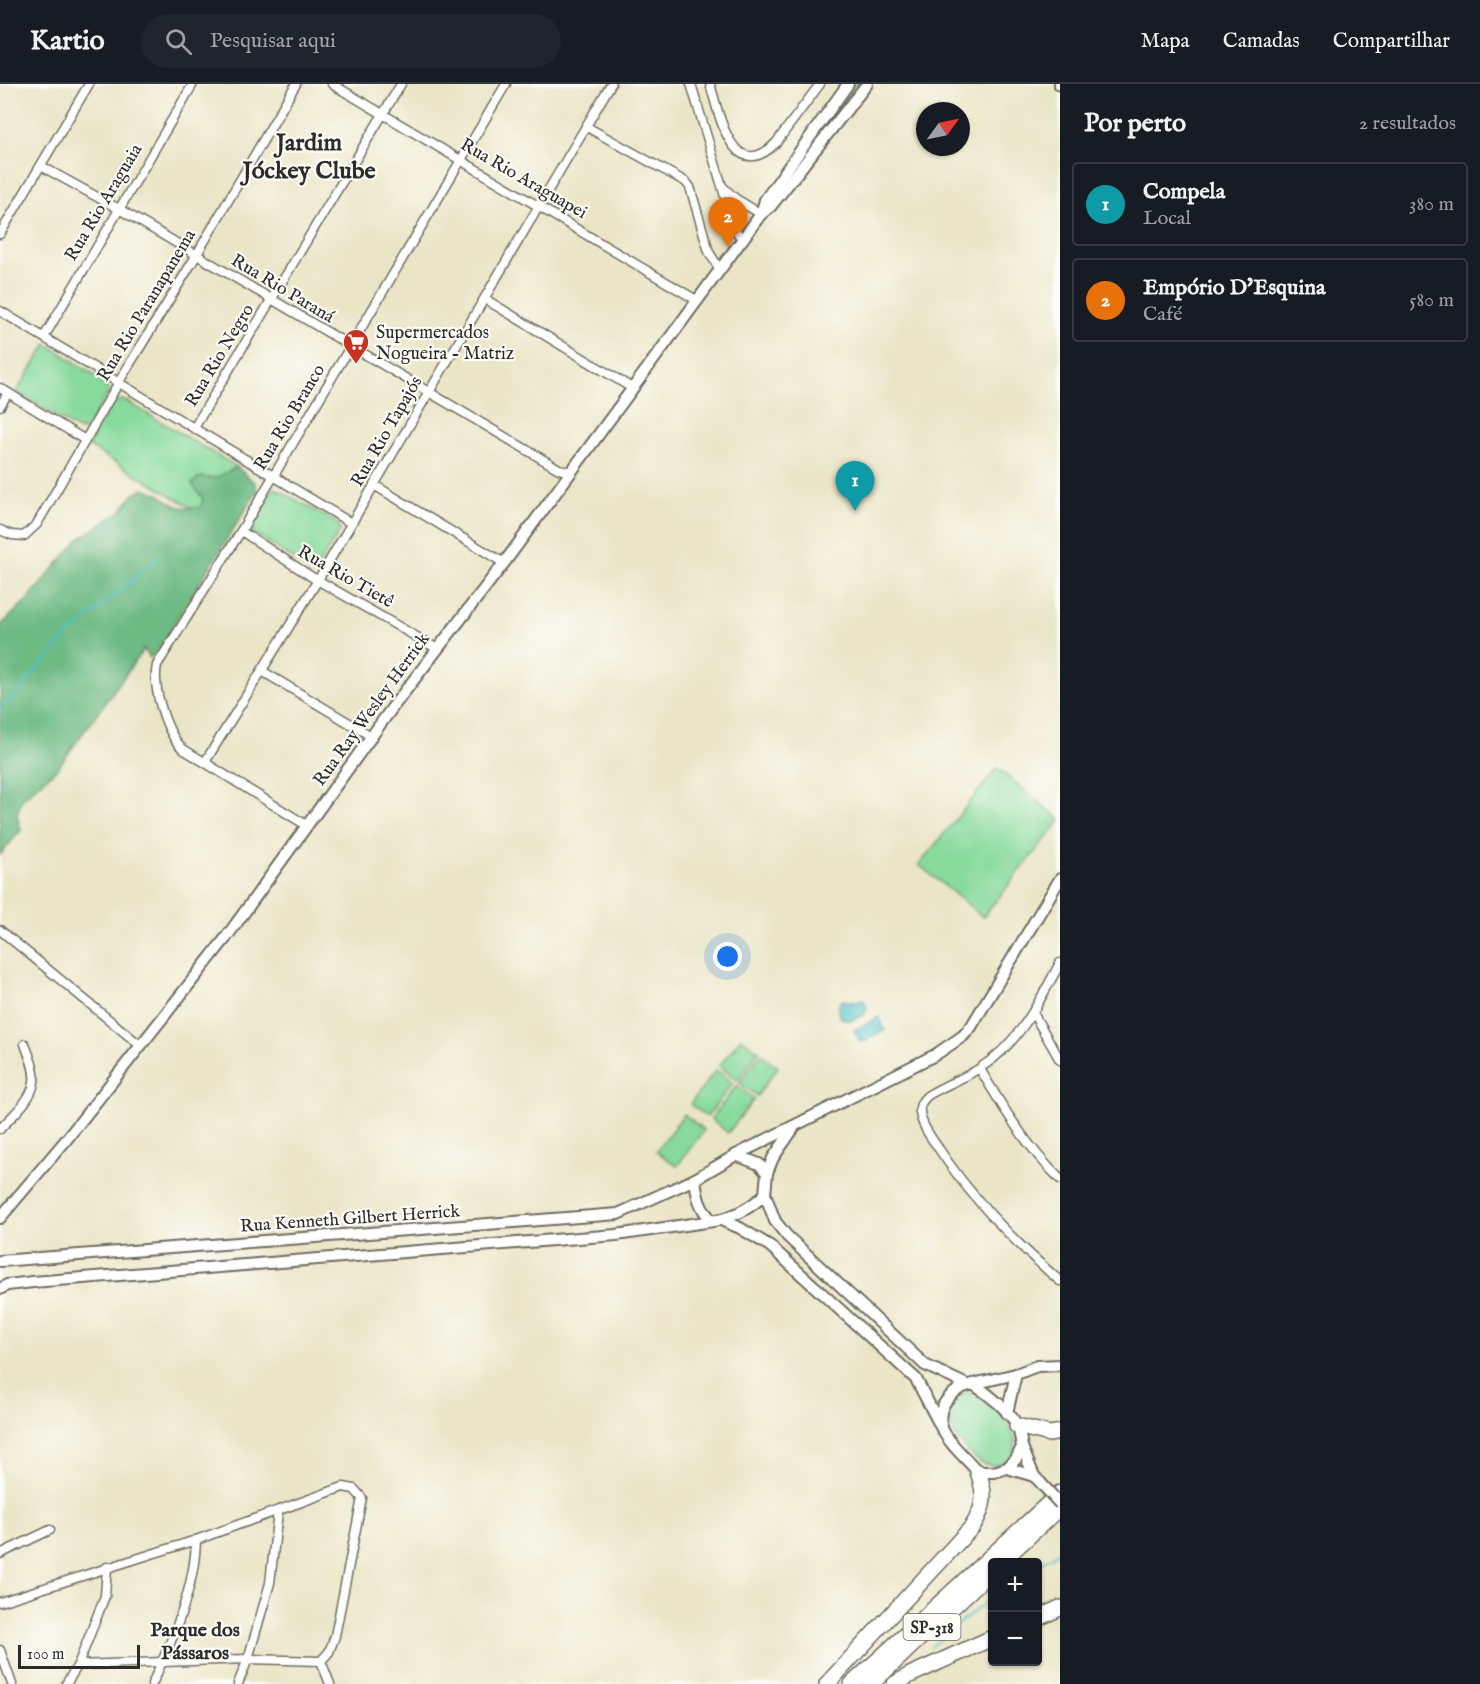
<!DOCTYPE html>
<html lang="pt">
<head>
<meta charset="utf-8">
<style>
  body { margin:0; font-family:"IM FELL English",serif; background:#20242c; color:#f1f3f6 }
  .controls { position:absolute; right:18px; bottom:18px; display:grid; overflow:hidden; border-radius:6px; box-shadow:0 2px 4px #0004 }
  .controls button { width:54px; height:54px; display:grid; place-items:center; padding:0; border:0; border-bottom:2px solid #363941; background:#171b24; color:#f1f3f6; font:30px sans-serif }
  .compass { position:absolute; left:916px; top:18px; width:54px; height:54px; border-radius:50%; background:#171b24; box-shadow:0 2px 4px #0004; rotate:57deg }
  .scale { position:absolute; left:18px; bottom:15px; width:122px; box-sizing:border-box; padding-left:6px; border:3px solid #2b2b2b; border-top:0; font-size:16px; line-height:21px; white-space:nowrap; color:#2b2b2b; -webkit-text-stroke:4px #fdfcf7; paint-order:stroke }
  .you { position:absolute; left:728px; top:873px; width:21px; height:21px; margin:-15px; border:4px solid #fff; border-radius:50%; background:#1a73e8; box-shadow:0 0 0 9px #1a73e833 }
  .badge { display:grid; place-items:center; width:39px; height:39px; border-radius:50%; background:#2563eb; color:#fff; font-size:20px; font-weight:700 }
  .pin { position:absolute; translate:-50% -50px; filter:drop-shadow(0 2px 3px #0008) }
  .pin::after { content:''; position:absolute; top:32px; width:21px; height:18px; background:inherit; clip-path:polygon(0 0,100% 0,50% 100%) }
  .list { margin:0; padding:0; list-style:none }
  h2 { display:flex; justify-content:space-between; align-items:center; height:78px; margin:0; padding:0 24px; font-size:26px }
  h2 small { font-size:20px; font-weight:400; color:#9ea1a6 }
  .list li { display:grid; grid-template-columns:39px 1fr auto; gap:18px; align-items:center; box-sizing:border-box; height:84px; margin:0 12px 12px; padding:0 12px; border:2px solid #363941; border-radius:6px }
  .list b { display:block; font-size:22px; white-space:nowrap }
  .list p { margin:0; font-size:20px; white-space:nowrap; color:#9ea1a6 }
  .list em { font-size:20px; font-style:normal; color:#9ea1a6 }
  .icon { flex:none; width:33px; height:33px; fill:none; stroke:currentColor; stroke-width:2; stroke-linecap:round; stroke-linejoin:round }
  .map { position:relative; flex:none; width:1060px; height:1600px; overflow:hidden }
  header { display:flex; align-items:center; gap:36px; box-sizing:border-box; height:84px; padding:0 30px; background:#171b24; border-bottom:2px solid #363941 }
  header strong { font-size:28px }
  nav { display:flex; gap:33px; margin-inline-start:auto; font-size:21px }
  .search { width:420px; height:54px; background:#20242c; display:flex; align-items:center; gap:15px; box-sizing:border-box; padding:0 21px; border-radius:33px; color:#9ea1a6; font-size:22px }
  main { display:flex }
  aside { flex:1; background:#171b24 }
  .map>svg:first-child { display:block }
</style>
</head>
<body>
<header>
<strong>Kartio</strong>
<div class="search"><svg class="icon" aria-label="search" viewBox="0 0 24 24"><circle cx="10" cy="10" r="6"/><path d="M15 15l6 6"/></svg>Pesquisar aqui</div>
<nav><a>Mapa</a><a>Camadas</a><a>Compartilhar</a></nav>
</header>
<main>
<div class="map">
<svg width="1060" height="1600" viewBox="0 0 1060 1600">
  <rect width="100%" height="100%" fill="#fdfcf7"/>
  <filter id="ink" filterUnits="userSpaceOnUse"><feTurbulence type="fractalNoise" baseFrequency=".0167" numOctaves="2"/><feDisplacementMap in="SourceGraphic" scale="12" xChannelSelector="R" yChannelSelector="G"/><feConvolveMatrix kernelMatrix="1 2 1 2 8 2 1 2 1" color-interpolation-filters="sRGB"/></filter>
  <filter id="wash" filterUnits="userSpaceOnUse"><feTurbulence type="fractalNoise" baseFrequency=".008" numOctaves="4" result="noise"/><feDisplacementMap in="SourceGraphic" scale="24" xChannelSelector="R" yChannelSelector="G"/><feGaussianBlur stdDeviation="1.35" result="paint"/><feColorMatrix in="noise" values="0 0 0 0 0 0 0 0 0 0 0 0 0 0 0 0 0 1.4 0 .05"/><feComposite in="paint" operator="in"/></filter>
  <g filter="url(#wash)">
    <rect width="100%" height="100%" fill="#eae5c6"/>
    <!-- green -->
    <g fill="#87da9b" stroke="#598263" stroke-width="1.5">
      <polygon points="854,0 860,0 796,80"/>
      <polygon points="47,260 102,296 107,302 108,310 85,346 78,346 16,308"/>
      <polygon points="118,316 126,317 237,383 209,434 88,362 112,320"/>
      <polygon points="275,404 339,440 340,447 315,486 312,487 250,447 250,443 271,406"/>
      <polygon points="997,684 1060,735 1060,737 983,833 919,781"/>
      <polygon points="741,954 759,967 737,996 719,982"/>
      <polygon points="761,970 778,983 757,1012 739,998"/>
      <polygon points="716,986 733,999 707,1033 690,1020"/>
      <polygon points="737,1001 754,1015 728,1049 711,1035"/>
      <polygon points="684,1030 704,1046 677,1082 656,1067"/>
      <path d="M970,1308C993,1315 1037,1360 1003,1379C997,1382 991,1382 985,1380C978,1378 972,1371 967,1366C948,1346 931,1318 970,1308Z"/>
    </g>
    <!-- forest -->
    <path fill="#6dba83" stroke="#4c7257" stroke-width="1.5" d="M237,383L255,399L257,407L156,569L150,574L144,565L57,685L35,703L21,717L17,731L21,746L0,771V542L26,517L79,455L121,427L133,411L143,405C171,409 166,429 201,423L203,415L192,400L199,393L216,394Z"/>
    <!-- water -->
    <g fill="#52c0c7" stroke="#3e7679" stroke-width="1.5">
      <polygon points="843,916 851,918 864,916 867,923 864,931 850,937 841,934 838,926 840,918"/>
      <polygon points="879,933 885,946 861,959 854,946"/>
    </g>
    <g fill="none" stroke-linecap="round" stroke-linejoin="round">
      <!-- stream -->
      <g stroke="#52c0c7" stroke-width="2">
        <polyline points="0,627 67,552 160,472"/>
        <polyline points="1038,1481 1060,1467"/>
        <polyline points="931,1563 992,1513"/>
      </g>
    </g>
  </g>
  <g filter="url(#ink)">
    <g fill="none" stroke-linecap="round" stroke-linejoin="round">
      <!-- minor casing -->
      <g stroke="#6e6c61" stroke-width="11">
        <g id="minor">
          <polyline points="332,0 698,217"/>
          <polyline points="691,0 734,142 738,150 744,155"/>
          <path d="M710,0C719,29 732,102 776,59L820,0"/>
          <polyline points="587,43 686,98 690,103 709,168 720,186"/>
          <polyline points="41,82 119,125 559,385 571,388"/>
          <polyline points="724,104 736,115 761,130"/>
          <polyline points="0,150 89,0"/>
          <polyline points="485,215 632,304"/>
          <polyline points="0,227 351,439"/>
          <polyline points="44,253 193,0"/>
          <polyline points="0,304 85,356"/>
          <polyline points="0,322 8,309"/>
          <polyline points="194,344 401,0"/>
          <polyline points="374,401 504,479"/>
          <polyline points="0,446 12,451 24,452 37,440 123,291 193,177 296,0"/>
          <polyline points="241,447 312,493 436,564"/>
          <polyline points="262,587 371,652"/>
          <polyline points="205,678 318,496 611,0"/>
          <path d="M306,741L183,665C166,649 152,604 157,581L241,447L506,0"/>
          <polyline points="0,846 141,962"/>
          <path d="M1060,879C1039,918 1019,960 980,984C963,995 944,1001 927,1012C922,1017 919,1021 920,1028C921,1041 932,1055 939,1065C973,1116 1014,1158 1060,1197"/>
          <polyline points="1033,929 1060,976"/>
          <path d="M980,985C1003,1024 1027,1063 1060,1095"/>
          <path d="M0,1045C11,1033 32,1016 34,998C36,986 29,972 25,960"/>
          <polyline points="0,1470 50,1446"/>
          <polyline points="0,1518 196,1456 343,1403 354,1405 362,1414 335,1552 329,1568 321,1577 330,1600"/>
          <polyline points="0,1566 12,1600"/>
          <polyline points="78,1581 248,1575 321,1577"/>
          <polyline points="66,1600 78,1581 105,1512 107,1483"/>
          <path d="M152,1600C172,1557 195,1504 196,1456"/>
          <polyline points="238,1600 248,1575 270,1499 278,1427"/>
        </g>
      </g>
      <!-- tertiary casing -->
      <g stroke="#6e6c61" stroke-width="14">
        <g id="tertiary">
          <polyline points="1060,0 1060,1"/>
          <polyline points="761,130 765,116 848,0"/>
          <polyline points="736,1071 935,971 963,952 971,943 1060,795"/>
          <path d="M736,1071L759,1080L767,1089L765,1110C752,1123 733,1134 713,1137C699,1125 697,1112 695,1095Z"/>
          <polyline points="767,1089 773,1074 793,1045"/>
          <polyline points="765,1110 775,1137 787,1152 925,1281 967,1301"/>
          <polyline points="0,1134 66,1056 225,855 392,624 504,479 761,130 771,122 867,0"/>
          <polyline points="721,1136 740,1144 770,1162 916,1295 942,1345"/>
          <polyline points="0,1177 618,1130 695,1095"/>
          <polyline points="0,1205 7,1201 33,1198 616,1151 713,1137"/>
          <polyline points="973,1300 1016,1290 1037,1282 1060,1281"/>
          <polyline points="1007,1329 1016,1290"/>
          <polyline points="1022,1363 1034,1392 1037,1395"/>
          <path d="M1007,1384L1016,1375L1022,1363C1021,1357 1020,1350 1018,1344C1012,1328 987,1309 973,1300C952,1305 935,1322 942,1344C947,1358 968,1376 978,1388H994L1007,1384L1034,1392"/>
        </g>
      </g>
      <!-- motorway casing -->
      <g stroke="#6e6c61" stroke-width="18">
        <g id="motorway">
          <polyline points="1017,1342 1050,1350 1060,1348"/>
          <polyline points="1001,1478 1060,1423"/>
          <polyline points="1038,1534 1060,1524"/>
          <path d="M827,1600L972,1443C985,1423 986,1410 978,1388"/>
          <polyline points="852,1600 1060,1409"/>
          <polyline points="871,1600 992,1486"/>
          <polyline points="895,1600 910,1591 992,1554"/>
        </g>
      </g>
      <!-- minor -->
      <use href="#minor" stroke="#fff" stroke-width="8"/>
      <!-- tertiary -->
      <use href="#tertiary" stroke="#fff" stroke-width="10"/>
      <!-- motorway -->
      <use href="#motorway" stroke="#fff" stroke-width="15"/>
      <!-- tertiary-bridge casing -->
      <g stroke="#6e6c61" stroke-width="14" stroke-linecap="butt">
        <polyline id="tertiary-bridge" points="1039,1397 1060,1420"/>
      </g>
      <!-- tertiary-bridge -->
      <use href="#tertiary-bridge" stroke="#fff" stroke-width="10"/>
    </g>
  </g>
  <!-- icons -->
  <defs>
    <g id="supermarket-pin" transform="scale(1.35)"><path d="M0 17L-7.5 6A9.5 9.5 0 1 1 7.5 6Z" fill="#c8321e" stroke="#fdfcf7"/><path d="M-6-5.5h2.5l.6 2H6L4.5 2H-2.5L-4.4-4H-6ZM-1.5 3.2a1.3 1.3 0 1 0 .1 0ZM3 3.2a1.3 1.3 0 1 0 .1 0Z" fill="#fff"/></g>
  </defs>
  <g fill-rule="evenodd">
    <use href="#supermarket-pin" x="356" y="258"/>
  </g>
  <g text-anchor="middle" stroke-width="4.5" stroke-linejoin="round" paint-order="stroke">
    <!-- shield labels -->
    <rect fill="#fdfcf7" stroke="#6a6a68" stroke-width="1.5" x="903.5" y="1530" width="57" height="26" rx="4.5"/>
    <g font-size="16" font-weight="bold" fill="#2b2b2b">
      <text x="932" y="1549">SP-318</text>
    </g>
    <!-- street labels -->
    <g font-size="18" fill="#2b2b2b" stroke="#fdfcf7">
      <text transform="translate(524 94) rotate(30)" y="6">Rua Rio Araguapei</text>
      <text transform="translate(103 118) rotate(-59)" y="6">Rua Rio Araguaia</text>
      <text transform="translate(283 204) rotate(31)" y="6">Rua Rio Paraná</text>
      <text transform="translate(146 221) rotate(-59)" y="6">Rua Rio Paranapanema</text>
      <text transform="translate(219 271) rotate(-59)" y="6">Rua Rio Negro</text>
      <text transform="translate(289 333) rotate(-59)" y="6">Rua Rio Branco</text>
      <text transform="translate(386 347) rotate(-60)" y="6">Rua Rio Tapajós</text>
      <text transform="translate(346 492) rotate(30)" y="6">Rua Rio Tietê</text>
      <text transform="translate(371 625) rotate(-54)" y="6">Rua Ray Wesley Herrick</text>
      <text transform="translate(350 1134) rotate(-4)" y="6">Rua Kenneth Gilbert Herrick</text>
    </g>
    <!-- poi labels -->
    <g font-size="18" fill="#2b2b2b" stroke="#fdfcf7" text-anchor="start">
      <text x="376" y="254">Supermercados<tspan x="376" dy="21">Nogueira - Matriz</tspan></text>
    </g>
    <!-- neighbourhood labels -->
    <g font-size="20" font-weight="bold" fill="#2b2b2b" stroke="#fdfcf7">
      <text x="195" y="1552">Parque dos<tspan x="195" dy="23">Pássaros</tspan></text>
    </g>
    <!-- district labels -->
    <g font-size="24" font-weight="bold" fill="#2b2b2b" stroke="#fdfcf7">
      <text x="309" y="66">Jardim<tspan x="309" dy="28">Jóckey Clube</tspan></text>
    </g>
  </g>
</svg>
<div class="controls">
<button>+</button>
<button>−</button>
</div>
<svg class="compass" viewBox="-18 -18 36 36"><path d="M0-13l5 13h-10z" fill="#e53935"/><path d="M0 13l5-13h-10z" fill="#9ea1a6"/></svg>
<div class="scale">100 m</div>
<div class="you"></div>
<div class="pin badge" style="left:855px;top:427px;background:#0f9aa8">1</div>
<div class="pin badge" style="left:728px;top:163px;background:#e8710a">2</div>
</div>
<aside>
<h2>Por perto<small>2 resultados</small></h2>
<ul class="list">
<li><span class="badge" style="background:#0f9aa8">1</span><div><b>Compela</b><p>Local</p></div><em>380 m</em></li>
<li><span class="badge" style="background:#e8710a">2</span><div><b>Empório D'Esquina</b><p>Café</p></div><em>580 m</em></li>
</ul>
</aside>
</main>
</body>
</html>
